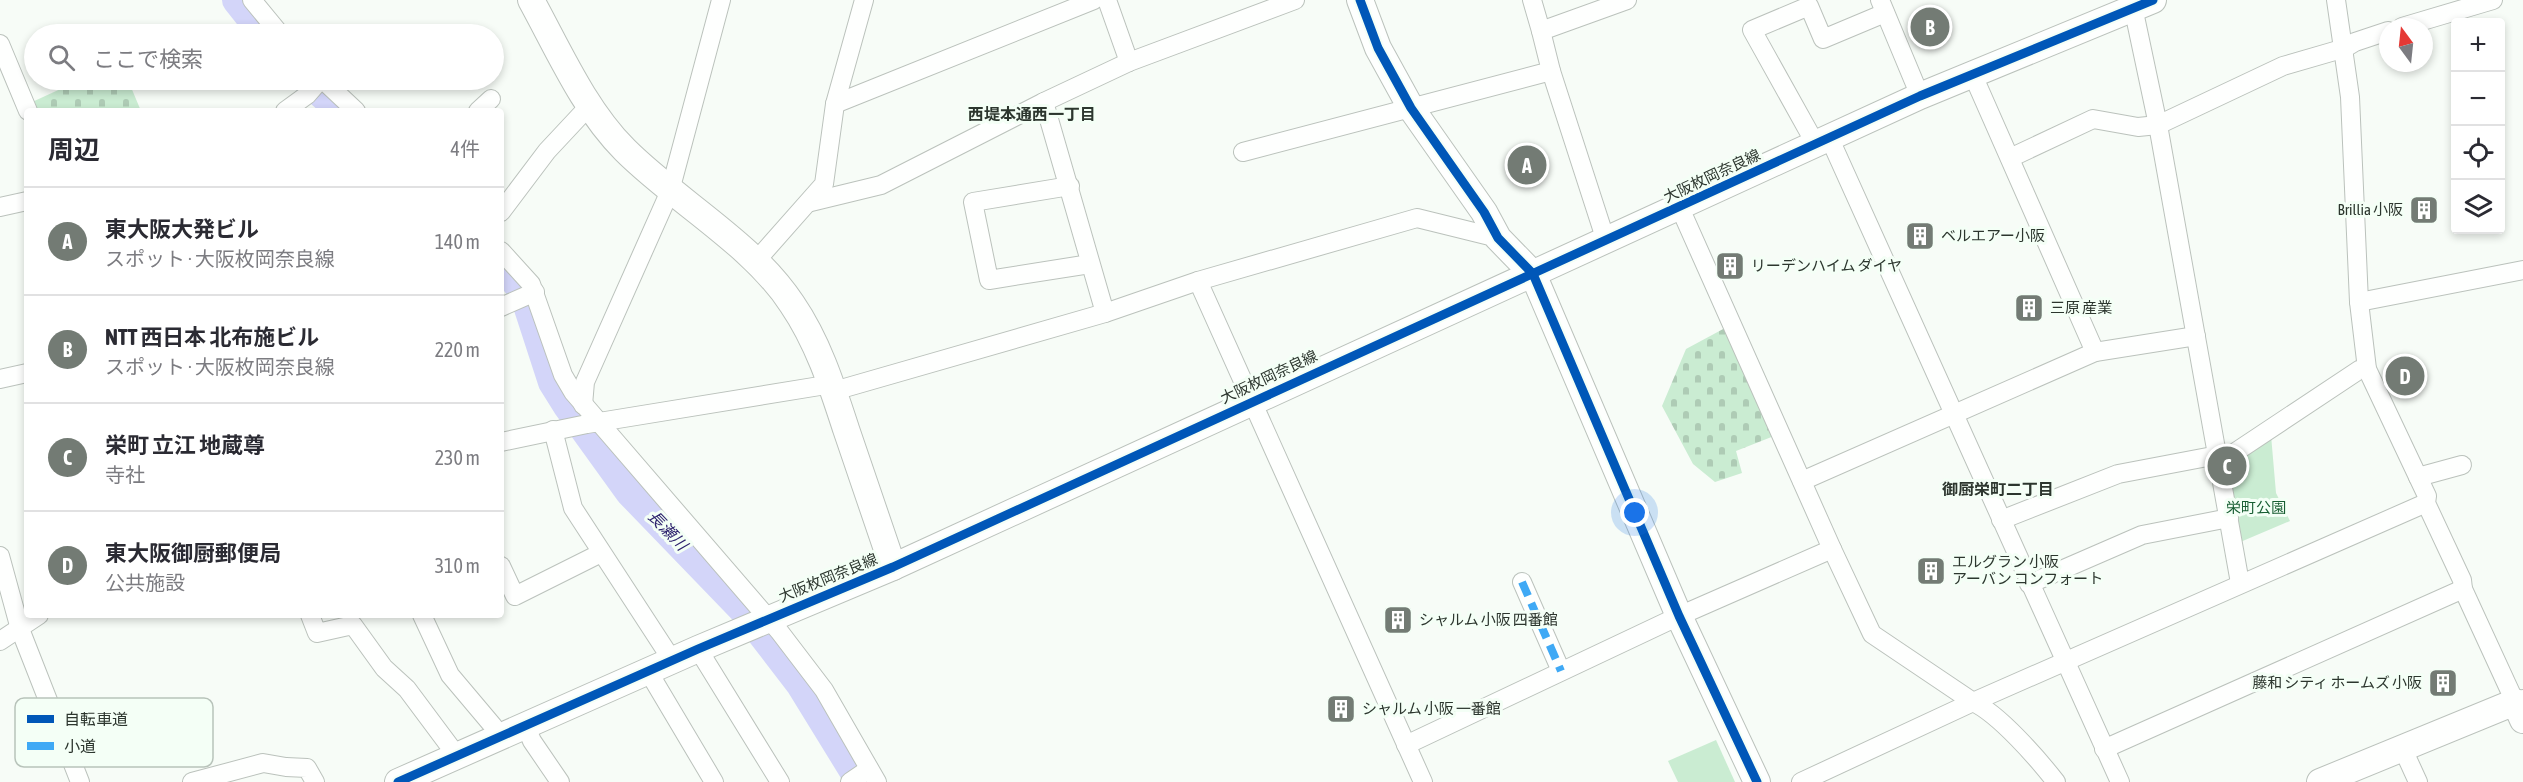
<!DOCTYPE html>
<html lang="ja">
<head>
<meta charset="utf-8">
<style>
  body { margin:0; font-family:"Asap Condensed","Noto Sans JP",sans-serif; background:#f2f2f3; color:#2b2b33 }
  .controls { position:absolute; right:18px; top:18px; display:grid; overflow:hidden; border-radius:6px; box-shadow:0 3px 9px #0003 }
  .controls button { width:54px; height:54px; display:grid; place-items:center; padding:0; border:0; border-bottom:2px solid #e1e1e2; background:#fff; color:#2b2b33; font:30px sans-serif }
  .compass { position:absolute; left:2379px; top:18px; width:54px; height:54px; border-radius:50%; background:#fff; box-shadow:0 3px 9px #0003; rotate:345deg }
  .you { position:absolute; left:1635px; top:513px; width:21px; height:21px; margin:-15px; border:4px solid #fff; border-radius:50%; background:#1a73e8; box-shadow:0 0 0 9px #1a73e833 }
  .badge { display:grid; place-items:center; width:39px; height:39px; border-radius:50%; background:#737b74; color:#fff; font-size:20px; font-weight:700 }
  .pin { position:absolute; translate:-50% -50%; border:3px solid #fff; box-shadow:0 2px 6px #0006 }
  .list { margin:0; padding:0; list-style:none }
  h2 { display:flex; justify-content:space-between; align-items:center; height:78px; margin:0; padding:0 24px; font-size:26px }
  h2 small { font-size:20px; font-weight:400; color:#7c7c81 }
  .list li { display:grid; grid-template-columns:39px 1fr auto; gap:18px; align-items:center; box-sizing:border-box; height:108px; padding:0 24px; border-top:2px solid #e1e1e2 }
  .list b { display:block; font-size:22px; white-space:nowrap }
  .list p { margin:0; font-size:20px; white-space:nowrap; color:#7c7c81 }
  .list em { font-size:20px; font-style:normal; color:#7c7c81 }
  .icon { flex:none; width:33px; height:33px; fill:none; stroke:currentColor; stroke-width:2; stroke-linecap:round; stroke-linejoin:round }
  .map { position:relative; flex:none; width:2523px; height:782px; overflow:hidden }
  .search { position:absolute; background:#fff; box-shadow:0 3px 9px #0003; left:24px; top:24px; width:480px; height:66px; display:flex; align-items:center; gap:15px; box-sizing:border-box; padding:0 21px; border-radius:33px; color:#7c7c81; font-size:22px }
  .panel { position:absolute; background:#fff; box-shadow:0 3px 9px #0003; left:24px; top:108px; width:480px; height:510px; border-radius:6px }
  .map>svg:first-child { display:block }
</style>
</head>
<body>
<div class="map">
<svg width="2523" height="782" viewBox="0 0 2523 782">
  <defs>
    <pattern id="cemetery-stones" width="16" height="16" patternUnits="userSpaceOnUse" patternTransform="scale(1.5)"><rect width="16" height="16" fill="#caecd2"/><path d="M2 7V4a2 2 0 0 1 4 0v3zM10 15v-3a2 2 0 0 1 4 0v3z" fill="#aecbb5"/></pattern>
  </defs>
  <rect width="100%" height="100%" fill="#f7fcf7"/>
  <!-- cemetery -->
  <g fill="url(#cemetery-stones)">
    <polygon points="80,80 117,80 120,83 128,80 141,111 34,111 30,103"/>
    <polygon points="1725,328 1774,436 1736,451 1742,473 1715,482 1693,464 1662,406 1686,349"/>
  </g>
  <!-- green -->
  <g fill="#caecd2">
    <polygon points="2271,435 2276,493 2290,521 2238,543 2224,464"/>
    <polygon points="1716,740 1735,782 1678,782 1668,761"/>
  </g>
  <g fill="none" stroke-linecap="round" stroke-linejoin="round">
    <!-- river -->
    <g stroke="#d3d5f9" stroke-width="30">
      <polyline points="237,0 264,34"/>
      <polyline points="307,80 341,111"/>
      <polyline points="501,263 520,287 527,302 553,382 568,406 630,492 743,609 800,683 861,782"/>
    </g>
    <!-- street casing -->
    <g stroke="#bbc2bc" stroke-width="20">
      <g id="street">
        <polyline points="252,0 280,34"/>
        <polyline points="1107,0 1129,62"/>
        <polyline points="1532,0 1541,31"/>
        <polyline points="1880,0 1920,96"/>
        <polyline points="2135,0 2133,7 2158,125 2240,583"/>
        <polyline points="2336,0 2350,97 2359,302 2367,369 2427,496 2426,503 2462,580 2463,589 2515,702 2523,699"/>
        <polyline points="2402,27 2493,0"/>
        <polyline points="0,44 28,111"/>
        <polyline points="1551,71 1606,241"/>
        <polyline points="1972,73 2095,352"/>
        <polyline points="323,80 356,111"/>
        <polyline points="1044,102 1105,313"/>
        <polyline points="835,104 1094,0"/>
        <polyline points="285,111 307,95 320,80"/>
        <polyline points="478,111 491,99"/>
        <polyline points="1829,137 2120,782"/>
        <polyline points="1815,143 1752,30 1809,6 1823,39 1885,13"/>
        <polyline points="1243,152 1551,71 1541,31 1627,0"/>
        <polyline points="2010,158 2093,119 2138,127 2158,125 2283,66 2345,48 2355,42 2388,31"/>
        <polyline points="1070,186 973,202 989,280 1090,264"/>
        <polyline points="811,202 881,185 1044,102 1129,62 1295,0"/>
        <polyline points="0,207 27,201"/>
        <path d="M1680,208L1832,549L1872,634L1973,702C1999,714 2038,759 2056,782"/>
        <polyline points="501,212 547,151 590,105"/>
        <polyline points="501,251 531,284 563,375 573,392 779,631 824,690 877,782"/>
        <polyline points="756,261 824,184 835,104 864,0"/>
        <polyline points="1198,281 1423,782"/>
        <polyline points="2359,302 2523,270"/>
        <polyline points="501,307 535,292"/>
        <polyline points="0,379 27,373"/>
        <polyline points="834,391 1105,313 1198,281 1417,218 1498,238"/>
        <polyline points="583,405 585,382 670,191 721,0"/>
        <polyline points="553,430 573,508 672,660"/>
        <polyline points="501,442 587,424 832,384"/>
        <polyline points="2219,463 2359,370 2367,369"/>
        <polyline points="2418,477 2462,465"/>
        <polyline points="1802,481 2095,352 2196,336"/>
        <polyline points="2001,520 2118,474 2218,455"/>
        <polyline points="0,556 20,629 80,782"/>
        <polyline points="501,566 515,596 601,553"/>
        <polyline points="1522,582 1561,671"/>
        <polyline points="2029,584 2142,535 2229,518"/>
        <polyline points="310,615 317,633 353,625 384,668 407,689 457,756"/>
        <polyline points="422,615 450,675 493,726 499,738"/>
        <polyline points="0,641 39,615"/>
        <polyline points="698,649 780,782"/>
        <polyline points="648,671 714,782"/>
        <polyline points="526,727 532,741 560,782"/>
        <polyline points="1406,745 1679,616 1832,549"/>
        <polyline points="2402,747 2418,782"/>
        <polyline points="2104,749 2463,589"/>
        <polyline points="192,782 263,763 286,767 307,768 315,782"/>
        <polyline points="850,782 869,769"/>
        <polyline points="1801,782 1973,702 2426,503"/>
      </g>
    </g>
    <!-- secondary casing -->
    <g stroke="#bbc2bc" stroke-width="28">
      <g id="secondary">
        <path d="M531,0C559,51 584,109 625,150C677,202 752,243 792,304C818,342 832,386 846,429C862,475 877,521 893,567"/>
        <polyline points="1360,0 1378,48 1411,108 1484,212 1498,238 1533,274 1679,616 1757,782"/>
        <polyline points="398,782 698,649 893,567 1920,96 2153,0"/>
        <polyline points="2320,782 2515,702 2523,720"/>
      </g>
    </g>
    <!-- street -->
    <use href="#street" stroke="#fefffe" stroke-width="18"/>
    <!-- secondary -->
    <use href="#secondary" stroke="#fefffe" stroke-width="26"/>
    <!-- quiet -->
    <polyline stroke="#3fa9f5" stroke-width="8" stroke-dasharray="15 8" stroke-linecap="butt" points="1522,582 1561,671"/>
    <!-- cycleway casing -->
    <g stroke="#f4fff6" stroke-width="13">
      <g id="cycleway">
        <polyline points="1360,0 1378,48 1411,108 1484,212 1498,238 1533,274 1679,616 1757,782"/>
        <polyline points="398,782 698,649 893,567 1920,96 2153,0"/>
      </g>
    </g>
    <!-- cycleway -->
    <use href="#cycleway" stroke="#0057b8" stroke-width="9"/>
  </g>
  <!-- icons -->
  <defs>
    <g id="building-square" transform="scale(1.5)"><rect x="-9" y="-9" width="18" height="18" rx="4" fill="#737b74" stroke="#f4fff6"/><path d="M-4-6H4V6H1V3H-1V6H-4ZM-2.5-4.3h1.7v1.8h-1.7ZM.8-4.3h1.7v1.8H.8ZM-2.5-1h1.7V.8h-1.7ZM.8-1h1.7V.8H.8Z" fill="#fff"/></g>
  </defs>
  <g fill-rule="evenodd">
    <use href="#building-square" x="2424" y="210"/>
    <use href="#building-square" x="1920" y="236"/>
    <use href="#building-square" x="1730" y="266"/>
    <use href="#building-square" x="2029" y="308"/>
    <use href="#building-square" x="1931" y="571"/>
    <use href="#building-square" x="1398" y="620"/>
    <use href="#building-square" x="2443" y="683"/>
    <use href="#building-square" x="1341" y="709"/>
  </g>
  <g text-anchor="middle" stroke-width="6" stroke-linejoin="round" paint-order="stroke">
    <!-- street labels -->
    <g font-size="15" fill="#2c362e" stroke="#f4fff6">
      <text transform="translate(1712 176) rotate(-25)" y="5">大阪枚岡奈良線</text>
      <text transform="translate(1269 377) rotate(-25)" y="5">大阪枚岡奈良線</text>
      <text transform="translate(828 578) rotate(-22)" y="5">大阪枚岡奈良線</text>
    </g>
    <!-- poi labels -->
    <g font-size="15" fill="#2c362e" stroke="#f4fff6" text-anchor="start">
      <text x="2403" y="215" text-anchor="end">Brillia 小阪</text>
      <text x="1941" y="241">ベルエアー小阪</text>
      <text x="1751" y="271">リーデンハイム ダイヤ</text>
      <text x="2050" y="313">三原 産業</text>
      <text x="1952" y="567">エルグラン 小阪<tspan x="1952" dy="17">アーバン コンフォート</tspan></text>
      <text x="1419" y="625">シャルム 小阪 四番館</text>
      <text x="2422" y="688" text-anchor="end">藤和 シティ ホームズ 小阪</text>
      <text x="1362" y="714">シャルム 小阪 一番館</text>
    </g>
    <!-- park labels -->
    <g font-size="15" fill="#185e33" stroke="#f4fff6">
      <text x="2256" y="513">栄町公園</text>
    </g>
    <!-- neighbourhood labels -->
    <g font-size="16" font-weight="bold" fill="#2c362e" stroke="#f4fff6">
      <text x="1032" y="120">西堤本通西一丁目</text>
      <text x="1998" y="495">御厨栄町二丁目</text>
    </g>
    <!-- water labels -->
    <g font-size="16" font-style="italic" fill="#2d226d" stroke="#f4fff6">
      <text transform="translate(668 530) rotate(46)" y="6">長瀬川</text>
    </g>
  </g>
  <!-- legend -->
  <rect x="15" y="698" width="198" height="69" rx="9" fill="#f4fff6" stroke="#b8c3ba" stroke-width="1.5"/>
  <rect x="27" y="715" width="27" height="8" fill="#0057b8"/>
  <rect x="27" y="742" width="27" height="8" fill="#3fa9f5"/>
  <g font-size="16" fill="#2c362e">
    <text x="64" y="725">自転車道</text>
    <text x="64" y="752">小道</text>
  </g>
</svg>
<div class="controls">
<button>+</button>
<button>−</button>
<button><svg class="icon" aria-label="locate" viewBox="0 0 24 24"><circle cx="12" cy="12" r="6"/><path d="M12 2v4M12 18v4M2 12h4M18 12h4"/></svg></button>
<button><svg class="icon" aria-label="layers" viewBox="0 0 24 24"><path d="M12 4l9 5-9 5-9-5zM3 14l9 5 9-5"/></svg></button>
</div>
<svg class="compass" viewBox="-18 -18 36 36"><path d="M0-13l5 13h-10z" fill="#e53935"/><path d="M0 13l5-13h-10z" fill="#7c7c81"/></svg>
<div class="you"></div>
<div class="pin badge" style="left:1527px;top:165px">A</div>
<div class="pin badge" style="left:1930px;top:27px">B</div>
<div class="pin badge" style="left:2227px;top:466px">C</div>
<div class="pin badge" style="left:2405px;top:376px">D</div>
<div class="search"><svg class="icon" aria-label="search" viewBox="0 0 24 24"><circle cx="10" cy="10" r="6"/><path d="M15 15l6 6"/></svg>ここで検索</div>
<section class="panel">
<h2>周辺<small>4件</small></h2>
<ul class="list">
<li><span class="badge">A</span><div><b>東大阪大発ビル</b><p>スポット · 大阪枚岡奈良線</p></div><em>140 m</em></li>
<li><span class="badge">B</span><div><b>NTT 西日本 北布施ビル</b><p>スポット · 大阪枚岡奈良線</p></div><em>220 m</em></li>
<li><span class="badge">C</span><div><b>栄町 立江 地蔵尊</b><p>寺社</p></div><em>230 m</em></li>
<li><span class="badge">D</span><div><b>東大阪御厨郵便局</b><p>公共施設</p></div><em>310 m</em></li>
</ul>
</section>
</div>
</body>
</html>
